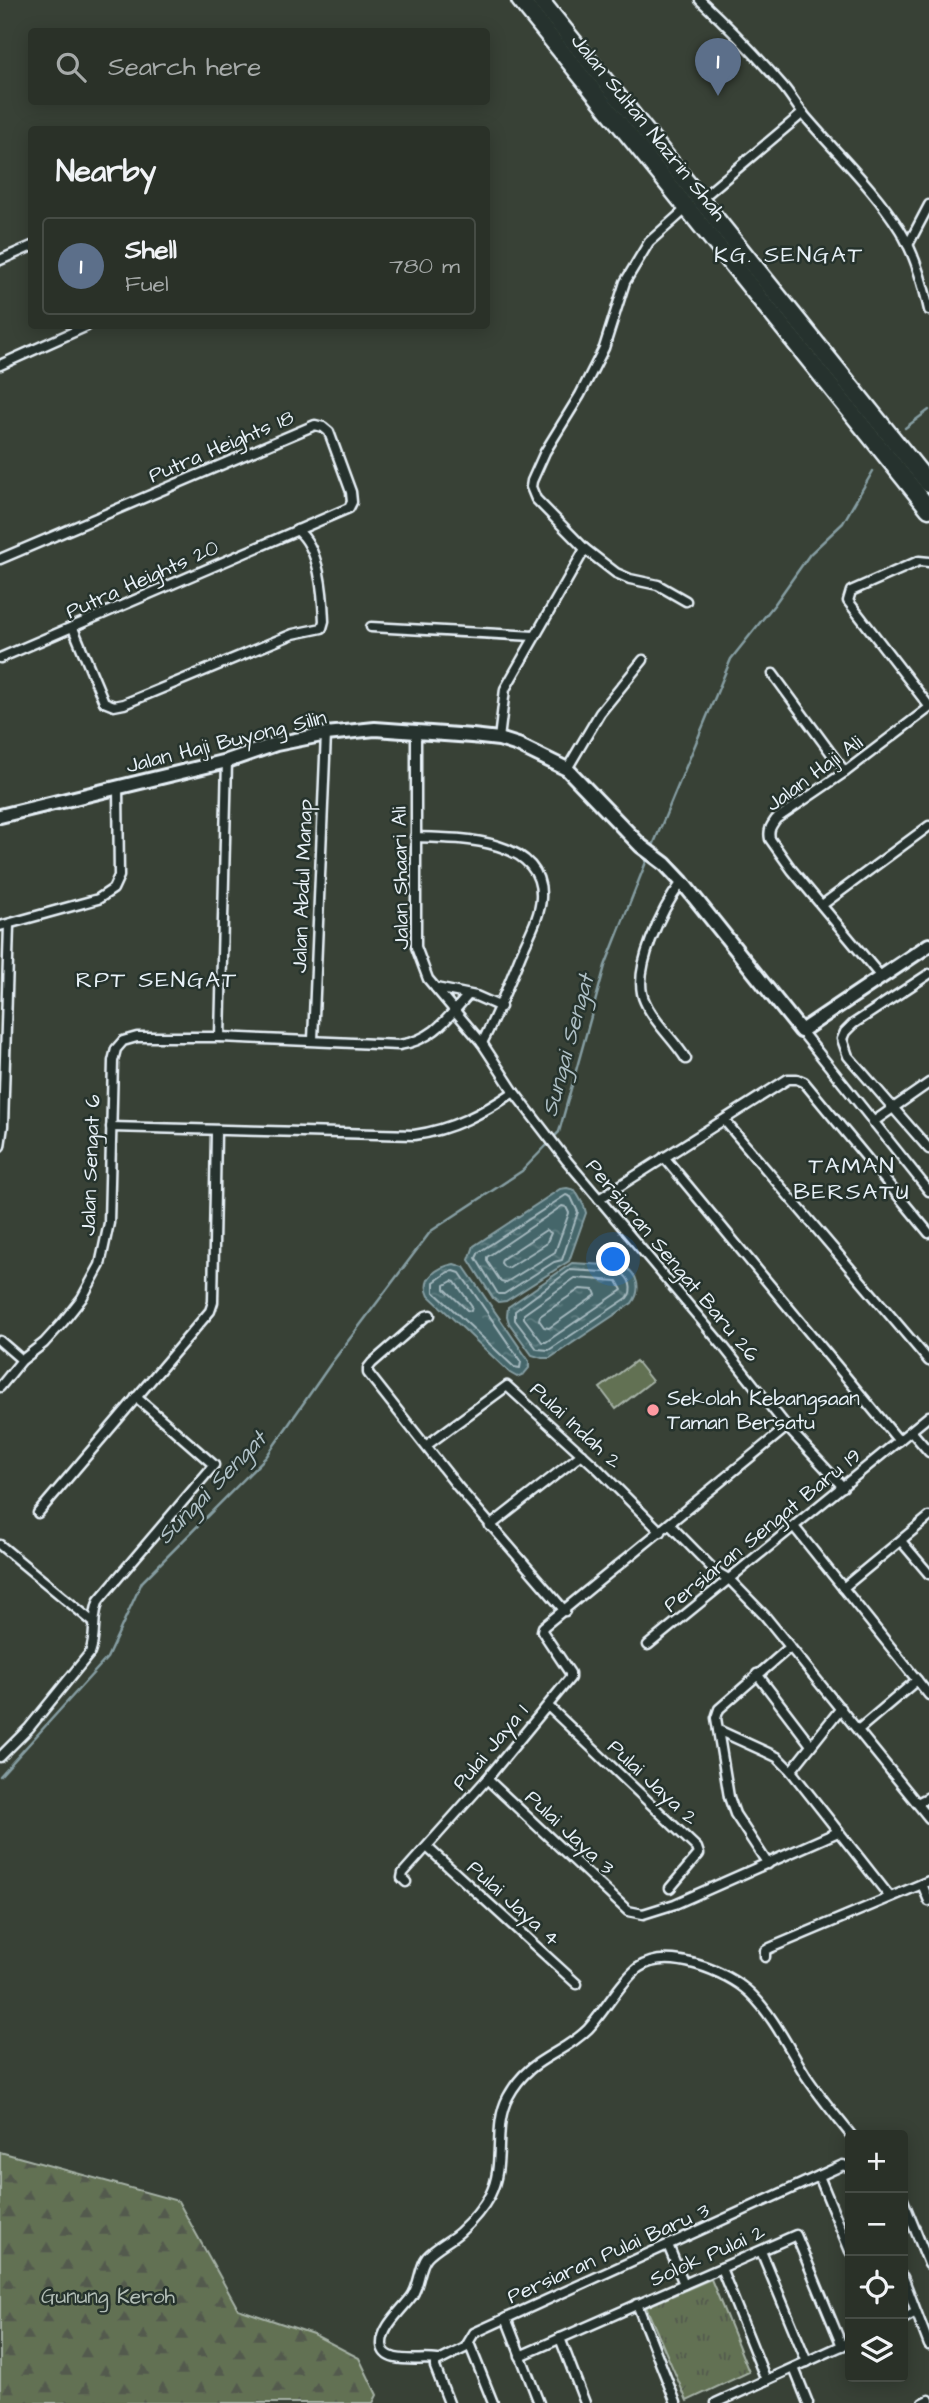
<!DOCTYPE html>
<html lang="en">
<head>
<meta charset="utf-8">
<style>
  body { margin:0; font-family:"Architects Daughter",sans-serif; background:#363d34; color:#f1f3f6 }
  .controls { position:absolute; right:21px; bottom:21px; display:grid; overflow:hidden; border-radius:7px; box-shadow:0 4px 18px #0003 }
  .controls button { width:63px; height:63px; display:grid; place-items:center; padding:0; border:0; border-bottom:2px solid #464c45; background:#2a3128; color:#f1f3f6; font:35px sans-serif }
  .you { position:absolute; left:614px; top:1260px; width:24px; height:24px; margin:-18px; border:5px solid #fff; border-radius:50%; background:#1a73e8; box-shadow:0 0 0 10px #1a73e833 }
  .badge { display:grid; place-items:center; width:46px; height:46px; border-radius:50%; background:#e797bd; color:#fff; font-size:23px; font-weight:700 }
  .pin { position:absolute; translate:-50% -58px; filter:drop-shadow(0 2px 4px #0008) }
  .pin::after { content:''; position:absolute; top:37px; width:24px; height:21px; background:inherit; clip-path:polygon(0 0,100% 0,50% 100%) }
  .list { margin:0; padding:0; list-style:none }
  h2 { display:flex; justify-content:space-between; align-items:center; height:91px; margin:0; padding:0 28px; font-size:30px }
  h2 small { font-size:23px; font-weight:400; color:#a5a9a8 }
  .list li { display:grid; grid-template-columns:46px 1fr auto; gap:21px; align-items:center; box-sizing:border-box; height:98px; margin:0 14px 14px; padding:0 14px; border:2px solid #464c45; border-radius:7px }
  .list b { display:block; font-size:26px; white-space:nowrap }
  .list p { margin:0; font-size:23px; white-space:nowrap; color:#a5a9a8 }
  .list em { font-size:23px; font-style:normal; color:#a5a9a8 }
  .icon { flex:none; width:38px; height:38px; fill:none; stroke:currentColor; stroke-width:2; stroke-linecap:round; stroke-linejoin:round }
  .map { position:relative; flex:none; width:929px; height:2403px; overflow:hidden }
  .search { position:absolute; background:#2a3128; box-shadow:0 4px 18px #0003; left:28px; top:28px; width:462px; height:77px; display:flex; align-items:center; gap:18px; box-sizing:border-box; padding:0 24px; border-radius:7px; color:#a5a9a8; font-size:26px }
  .panel { position:absolute; background:#2a3128; box-shadow:0 4px 18px #0003; left:28px; top:126px; width:462px; height:203px; border-radius:7px }
  .map>svg:first-child { display:block }
</style>
</head>
<body>
<div class="map">
<svg width="929" height="2403" viewBox="0 0 929 2403">
  <defs>
    <pattern id="grass-tufts" width="24" height="20" patternUnits="userSpaceOnUse" patternTransform="scale(1.75)"><rect width="24" height="20" fill="#627153"/><path d="M3 7l-1-3M5 7V3M7 7l1-3M15 17l-1-3M17 17v-4M19 17l1-3" fill="none" stroke="#535a4e"/></pattern>
    <pattern id="forest-firs" width="22" height="20" patternUnits="userSpaceOnUse" patternTransform="scale(1.75)"><rect width="22" height="20" fill="#627153"/><path d="M5 1l3.5 6h-7zM16 11l3.5 6h-7z" fill="#535a4e"/></pattern>
    <pattern id="water-ripples" width="26" height="14" patternUnits="userSpaceOnUse" patternTransform="scale(1.75)"><rect width="26" height="14" fill="#44666a"/><path d="M2 4q2-2 4 0t4 0M15 11q2-2 4 0t4 0" fill="none" stroke="#5f7c80"/></pattern>
  </defs>
  <rect width="100%" height="100%" fill="#384136"/>
  <filter id="ink" filterUnits="userSpaceOnUse"><feTurbulence type="fractalNoise" baseFrequency=".0143" numOctaves="2"/><feDisplacementMap in="SourceGraphic" scale="14" xChannelSelector="R" yChannelSelector="G"/><feConvolveMatrix kernelMatrix="1 2 1 2 8 2 1 2 1" color-interpolation-filters="sRGB"/></filter>
  <g filter="url(#ink)">
    <!-- grass -->
    <polygon fill="url(#grass-tufts)" stroke="#a5b1a6" stroke-width="2" points="711,2279 749,2372 687,2401 646,2307"/>
    <!-- forest -->
    <polygon fill="url(#forest-firs)" stroke="#a5b1a6" stroke-width="2" points="0,2152 178,2201 238,2309 313,2334 359,2358 377,2395 373,2403 0,2403"/>
    <!-- pitch -->
    <polygon fill="#627153" stroke="#a5b1a6" stroke-width="2" points="636,1361 652,1381 616,1409 600,1388"/>
    <!-- water -->
    <g fill="url(#water-ripples)" stroke="#869ea3" stroke-width="2">
      <polygon points="567,1188 575,1190 584,1206 586,1213 569,1261 506,1301 498,1302 493,1298 469,1260 474,1246 560,1189"/>
      <path d="M572,1263L623,1266C638,1273 642,1290 632,1303L550,1358H542L532,1355L509,1323L507,1316L508,1307Z"/>
      <path d="M454,1264L464,1267L529,1361V1368L524,1374L517,1377L510,1373L429,1296C420,1278 438,1267 454,1264Z"/>
    </g>
    <g fill="none" stroke-linecap="round" stroke-linejoin="round">
      <!-- shore -->
      <g stroke="#a6b9bf" stroke-width="2">
        <polygon points="566,1195 571,1197 578,1212 562,1260 554,1262 504,1294 498,1294 476,1258 479,1252"/>
        <polygon points="562,1206 566,1207 569,1213 555,1252 505,1283 501,1282 487,1261 487,1257"/>
        <polygon points="546,1230 551,1233 546,1244 508,1268 504,1267 501,1263 502,1259"/>
        <path d="M570,1270L621,1273C630,1278 634,1290 627,1298L549,1350L537,1349L515,1320V1311Z"/>
        <polygon points="454,1271 460,1273 521,1362 520,1368 514,1367 434,1292 434,1282 448,1272"/>
        <polygon points="575,1278 617,1281 622,1290 546,1342 542,1342 524,1318 524,1314"/>
        <polygon points="452,1281 455,1282 472,1306 471,1311 467,1310 445,1289 445,1285"/>
        <polygon points="580,1289 594,1290 596,1295 549,1328 544,1327 539,1320 540,1316"/>
      </g>
      <!-- stream -->
      <g stroke="#869ea3" stroke-width="2.5">
        <polyline points="905,428 929,410"/>
        <polyline points="652,848 731,659 774,605 810,554 843,523 873,471"/>
        <polyline points="553,1138 559,1132 605,966 648,857"/>
        <polyline points="0,1776 107,1658 142,1582 266,1457 330,1365 431,1231 522,1171 549,1143"/>
      </g>
      <!-- street casing -->
      <g stroke="#e8f1f8" stroke-width="13">
        <g id="street">
          <path d="M700,0C729,27 756,55 782,85C790,94 796,105 804,115C836,153 873,187 900,230C915,254 923,283 929,310"/>
          <polyline points="701,199 803,113"/>
          <polyline points="908,245 929,205"/>
          <polyline points="0,260 32,246"/>
          <polyline points="0,365 87,326"/>
          <polyline points="585,549 536,499 531,487 532,481 545,452 580,395 604,348 625,282 649,242 687,208"/>
          <polyline points="0,559 315,425 323,427 329,432 351,492 352,502 349,508 0,658"/>
          <polyline points="929,562 919,561 851,591 848,601 929,706"/>
          <polyline points="371,627 534,636"/>
          <path d="M73,628L104,702L114,706L124,704L293,634L322,628L324,621C323,594 320,548 297,530"/>
          <polyline points="773,674 845,772"/>
          <polyline points="416,732 416,947 428,979 482,1043 514,1092 567,1161 723,1346 787,1427 843,1487"/>
          <polyline points="499,739 505,689 585,549 616,573 630,579 658,585 686,601"/>
          <polyline points="567,769 600,713 643,660"/>
          <path d="M415,837C456,838 544,837 541,898C540,917 528,937 521,954C509,984 497,1014 482,1043"/>
          <path d="M682,882C663,907 630,972 645,1002C654,1023 674,1039 686,1059"/>
          <polyline points="822,905 929,826"/>
          <polyline points="0,926 98,899 113,889 119,876 118,788"/>
          <polyline points="929,974 853,1024 845,1032 842,1039 848,1056 929,1149"/>
          <path d="M882,978L792,870L770,839C768,830 771,826 776,819L845,772L929,708"/>
          <polyline points="436,988 476,996 501,1007"/>
          <polyline points="801,1031 929,1191"/>
          <polyline points="220,1037 227,761"/>
          <polyline points="313,1040 326,734"/>
          <polyline points="724,1120 929,1361"/>
          <polyline points="873,1122 929,1083"/>
          <path d="M111,1127L414,1135C452,1130 483,1113 514,1092"/>
          <polyline points="0,1146 3,1126 9,925"/>
          <polyline points="664,1157 899,1441"/>
          <polyline points="599,1199 788,1079 797,1079 804,1082 929,1233"/>
          <polyline points="430,1315 426,1316 372,1363 368,1368 368,1373 458,1487 565,1611"/>
          <polyline points="0,1341 22,1360"/>
          <path d="M0,1387L22,1360L44,1343L63,1322L82,1298L100,1265L109,1223L113,1061L116,1049L123,1041L137,1037H220L399,1045C433,1040 446,1020 468,995"/>
          <polyline points="911,1431 929,1452"/>
          <polyline points="427,1445 507,1386 598,1469 661,1532"/>
          <polyline points="38,1513 210,1311 213,1302 216,1132"/>
          <polyline points="670,1525 715,1571 730,1580 765,1616 929,1818"/>
          <polyline points="490,1526 582,1454"/>
          <polyline points="795,1528 929,1695"/>
          <polyline points="901,1541 929,1574"/>
          <polyline points="0,1545 93,1622"/>
          <polyline points="843,1588 929,1517"/>
          <polyline points="648,1645 929,1416"/>
          <polyline points="790,1647 719,1709 716,1718 718,1730 777,1757 791,1771 890,1897"/>
          <polyline points="757,1674 811,1745"/>
          <polyline points="548,1706 697,1848 699,1854 670,1888"/>
          <polyline points="718,1730 729,1797 735,1814 768,1864"/>
          <polyline points="858,1730 917,1680"/>
          <path d="M0,1757L29,1728L90,1653C97,1635 91,1618 99,1600L214,1465L136,1397"/>
          <polyline points="791,1771 841,1708"/>
          <polyline points="487,1779 628,1911 643,1914 675,1904 838,1832"/>
          <polyline points="917,1803 929,1797"/>
          <polyline points="427,1847 577,1984"/>
          <polyline points="406,1882 402,1878 403,1873 487,1779 570,1678 570,1673 542,1631 543,1627 787,1427"/>
          <polyline points="922,1884 929,1901"/>
          <polyline points="765,1957 765,1951 770,1948 929,1881"/>
          <polyline points="819,2176 850,2251"/>
          <polyline points="903,2200 929,2264"/>
          <polyline points="668,2245 684,2284"/>
          <polyline points="761,2251 807,2362"/>
          <polyline points="721,2268 766,2380"/>
          <polyline points="903,2277 929,2345"/>
          <polyline points="637,2304 676,2403"/>
          <polyline points="506,2318 539,2403"/>
          <polyline points="903,2319 916,2312"/>
          <polyline points="560,2338 585,2403"/>
          <polyline points="469,2343 493,2403"/>
          <polyline points="520,2356 796,2235 842,2346"/>
          <path d="M437,2360C421,2357 384,2366 382,2345C381,2327 402,2310 412,2296C420,2284 419,2267 427,2257C436,2247 450,2241 460,2232C471,2222 483,2208 490,2195C506,2164 492,2127 508,2097C530,2056 560,2057 588,2029C604,2012 621,1981 638,1968C667,1947 727,1971 750,1993C773,2015 789,2049 806,2076C820,2097 836,2116 851,2135"/>
          <polyline points="794,2368 808,2403"/>
          <polyline points="449,2403 435,2367 435,2363 465,2348 474,2333 843,2165 850,2168"/>
          <polyline points="716,2403 850,2342"/>
          <polyline points="923,2403 929,2400"/>
        </g>
      </g>
      <!-- secondary casing -->
      <g stroke="#e8f1f8" stroke-width="18">
        <polyline id="secondary" points="0,816 227,761 276,744 326,734 375,729 472,736 499,739 518,745 567,769 641,846 665,864 682,882 801,1031 929,945"/>
      </g>
      <!-- highway casing -->
      <g stroke="#e8f1f8" stroke-width="21">
        <g id="highway">
          <polyline points="520,0 929,509"/>
          <polyline points="540,0 929,484"/>
        </g>
      </g>
      <!-- street -->
      <use href="#street" stroke="#26332d" stroke-width="8"/>
      <!-- secondary -->
      <use href="#secondary" stroke="#26332d" stroke-width="12"/>
      <!-- highway -->
      <use href="#highway" stroke="#26332d" stroke-width="16"/>
    </g>
  </g>
  <!-- markers -->
  <circle fill="#ff9aa2" stroke="#26332d" stroke-width="2.5" cx="653" cy="1410" r="7"/>
  <g text-anchor="middle" stroke-width="5" stroke-linejoin="round" paint-order="stroke">
    <!-- street labels -->
    <g font-size="21" fill="#e8f1f8" stroke="#26332d">
      <text transform="translate(649 127) rotate(51)" y="7">Jalan Sultan Nazrin Shah</text>
      <text transform="translate(221 446) rotate(-23)" y="7">Putra Heights 18</text>
      <text transform="translate(142 579) rotate(-24)" y="7">Putra Heights 20</text>
      <text transform="translate(226 741) rotate(-14)" y="7">Jalan Haji Buyong Silin</text>
      <text transform="translate(814 773) rotate(-36)" y="7">Jalan Haji Ali</text>
      <text transform="translate(400 878) rotate(-91)" y="7">Jalan Shaari Ali</text>
      <text transform="translate(302 886) rotate(-88)" y="7">Jalan Abdul Manap</text>
      <text transform="translate(90 1165) rotate(-88)" y="7">Jalan Sengat 6</text>
      <text transform="translate(673 1260) rotate(50)" y="7">Persiaran Sengat Baru 26</text>
      <text transform="translate(576 1425) rotate(43)" y="7">Pulai Indah 2</text>
      <text transform="translate(762 1530) rotate(-39)" y="7">Persiaran Sengat Baru 19</text>
      <text transform="translate(490 1747) rotate(-50)" y="7">Pulai Jaya 1</text>
      <text transform="translate(653 1782) rotate(43)" y="7">Pulai Jaya 2</text>
      <text transform="translate(570 1832) rotate(43)" y="7">Pulai Jaya 3</text>
      <text transform="translate(514 1903) rotate(42)" y="7">Pulai Jaya 4</text>
      <text transform="translate(608 2253) rotate(-24)" y="7">Persiaran Pulai Baru 3</text>
      <text transform="translate(707 2255) rotate(-24)" y="7">Solok Pulai 2</text>
    </g>
    <!-- poi labels -->
    <g font-size="21" fill="#e8f1f8" stroke="#26332d" text-anchor="start">
      <text x="667" y="1405">Sekolah Kebangsaan<tspan x="667" dy="24">Taman Bersatu</tspan></text>
    </g>
    <!-- park labels -->
    <g font-size="21" fill="#b2beb6" stroke="#26332d">
      <text x="108" y="2303">Gunung Keroh</text>
    </g>
    <!-- neighbourhood labels -->
    <g font-size="23" letter-spacing="2" fill="#e8f1f8" stroke="#26332d">
      <text x="789" y="262">KG. SENGAT</text>
      <text x="157" y="987">RPT SENGAT</text>
      <text x="852" y="1173">TAMAN<tspan x="852" dy="26">BERSATU</tspan></text>
    </g>
    <!-- water labels -->
    <g font-size="23" font-style="italic" fill="#afc0c6" stroke="#26332d">
      <text transform="translate(567 1045) rotate(-75)" y="8">Sungai Sengat</text>
      <text transform="translate(211 1487) rotate(-46)" y="8">Sungai Sengat</text>
    </g>
  </g>
</svg>
<div class="controls">
<button>+</button>
<button>−</button>
<button><svg class="icon" aria-label="locate" viewBox="0 0 24 24"><circle cx="12" cy="12" r="6"/><path d="M12 2v4M12 18v4M2 12h4M18 12h4"/></svg></button>
<button><svg class="icon" aria-label="layers" viewBox="0 0 24 24"><path d="M12 4l9 5-9 5-9-5zM3 14l9 5 9-5"/></svg></button>
</div>
<div class="you"></div>
<div class="pin badge" style="left:718px;top:96px;background:#5c6f8a">1</div>
<div class="search"><svg class="icon" aria-label="search" viewBox="0 0 24 24"><circle cx="10" cy="10" r="6"/><path d="M15 15l6 6"/></svg>Search here</div>
<section class="panel">
<h2>Nearby<small></small></h2>
<ul class="list">
<li><span class="badge" style="background:#5c6f8a">1</span><div><b>Shell</b><p>Fuel</p></div><em>780 m</em></li>
</ul>
</section>
</div>
</body>
</html>
